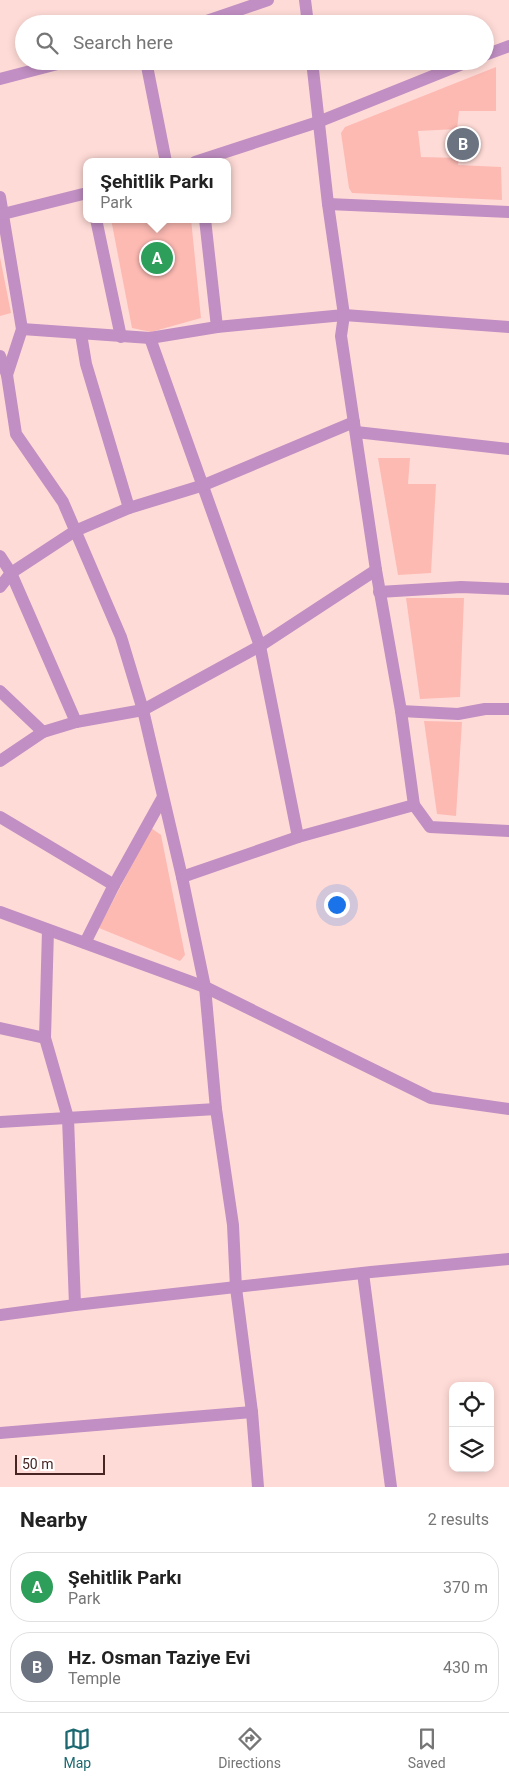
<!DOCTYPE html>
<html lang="en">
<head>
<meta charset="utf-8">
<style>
  body { margin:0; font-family:Roboto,sans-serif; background:#f6f6f6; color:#222 }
  .controls { position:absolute; right:15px; bottom:15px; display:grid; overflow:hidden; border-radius:10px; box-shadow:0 2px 8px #0003 }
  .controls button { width:45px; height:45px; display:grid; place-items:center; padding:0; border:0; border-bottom:1px solid #e0e0e0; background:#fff; color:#222; font:25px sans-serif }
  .scale { position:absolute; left:15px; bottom:12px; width:90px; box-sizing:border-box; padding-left:5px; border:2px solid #462523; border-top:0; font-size:14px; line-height:18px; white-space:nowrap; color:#462523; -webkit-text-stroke:4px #fff; paint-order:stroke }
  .you { position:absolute; left:336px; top:904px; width:18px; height:18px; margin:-12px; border:4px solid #fff; border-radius:50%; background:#1a73e8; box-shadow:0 0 0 8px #1a73e833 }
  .badge { display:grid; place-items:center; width:32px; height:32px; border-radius:50%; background:#1c6870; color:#fff; font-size:16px; font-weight:700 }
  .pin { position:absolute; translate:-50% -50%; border:2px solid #fff; box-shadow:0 1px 5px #0006 }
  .popup { position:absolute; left:83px; top:158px; width:148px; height:65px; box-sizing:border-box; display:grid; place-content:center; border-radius:10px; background:#fff; filter:drop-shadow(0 1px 4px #0005); font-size:16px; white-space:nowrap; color:#767676 }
  .popup b { font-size:19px; color:#222 }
  .popup::after { content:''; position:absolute; left:50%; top:100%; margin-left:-10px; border:10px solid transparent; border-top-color:#fff }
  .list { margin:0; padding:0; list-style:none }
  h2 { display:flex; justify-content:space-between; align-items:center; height:65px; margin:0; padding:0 20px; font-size:21px }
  h2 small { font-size:16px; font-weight:400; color:#767676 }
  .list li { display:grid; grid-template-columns:32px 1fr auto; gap:15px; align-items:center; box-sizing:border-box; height:70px; margin:0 10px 10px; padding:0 10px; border:1px solid #e0e0e0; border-radius:20px }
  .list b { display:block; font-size:19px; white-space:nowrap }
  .list p { margin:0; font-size:16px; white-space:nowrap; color:#767676 }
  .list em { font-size:16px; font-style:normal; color:#767676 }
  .icon { flex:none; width:28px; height:28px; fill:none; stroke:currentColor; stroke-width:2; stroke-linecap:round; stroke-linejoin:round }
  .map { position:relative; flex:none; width:509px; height:1487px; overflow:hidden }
  .search { position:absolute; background:#fff; box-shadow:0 2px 8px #0003; left:15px; right:15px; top:15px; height:55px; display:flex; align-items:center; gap:12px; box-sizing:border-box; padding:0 18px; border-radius:28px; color:#767676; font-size:19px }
  .sheet { height:225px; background:#fff }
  nav { display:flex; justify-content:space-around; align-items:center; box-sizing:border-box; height:70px; border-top:1px solid #e0e0e0; background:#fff; font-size:14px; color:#767676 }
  nav a { display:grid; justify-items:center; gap:2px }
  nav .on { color:#1c6870 }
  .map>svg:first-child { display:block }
</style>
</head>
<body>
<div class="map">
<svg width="509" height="1487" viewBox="0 0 509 1487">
  <rect width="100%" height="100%" fill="#ffdbd7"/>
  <!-- green -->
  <g fill="#fdbab3">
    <polygon points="496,67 496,111 459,111 457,129 418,131 421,157 459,158 458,165 501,167 502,200 352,193 349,188 341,133 345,127"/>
    <polygon points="111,219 191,219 201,318 151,332 132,328"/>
    <polygon points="0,257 11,313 0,316"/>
    <polygon points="378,458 410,458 408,484 436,484 431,573 398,575"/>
    <polygon points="406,598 464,598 460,697 420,699"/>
    <polygon points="424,721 462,722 456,816 437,814"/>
    <polygon points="151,828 161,835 185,955 180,961 99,928"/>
  </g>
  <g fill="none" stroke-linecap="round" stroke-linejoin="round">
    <!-- minor -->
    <g stroke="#c18fc3" stroke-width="12">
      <polyline points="305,0 308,24"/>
      <polyline points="198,24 268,0"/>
      <polyline points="485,55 509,46"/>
      <polyline points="146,61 166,162"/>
      <polyline points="0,79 69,61"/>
      <polyline points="195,162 318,122 470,61"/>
      <polyline points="0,197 22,329 7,375"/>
      <polyline points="328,204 509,212"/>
      <polyline points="3,214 87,193"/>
      <polyline points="96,219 121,337"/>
      <polyline points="205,219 217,327"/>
      <polyline points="22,329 150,338 217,327 344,315 509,327"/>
      <polyline points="81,334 86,364 129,508"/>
      <polyline points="150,338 260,646 298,837"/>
      <polyline points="0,356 7,375 16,434 63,502 121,637 143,710 182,877 205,987 216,1109 233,1225 236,1288 252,1412 258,1487"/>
      <polyline points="356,432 509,449"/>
      <polyline points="0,556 11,573 76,722"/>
      <polyline points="0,587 11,573 75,531 129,508 204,485 354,422"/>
      <polyline points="379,592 461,587 509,589"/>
      <polyline points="0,691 43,732"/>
      <polyline points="401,711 458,714 485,709 509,709"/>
      <polyline points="0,761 43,732 76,722 143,710 260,646 376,570"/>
      <polyline points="414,805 430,827 509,831"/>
      <polyline points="0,817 114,885 85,943"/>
      <polyline points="182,877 298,837 414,805 401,711 376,570 341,336 344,315 328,204 312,61"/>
      <polyline points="114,885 163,797"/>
      <polyline points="0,912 205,987 431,1098 509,1109"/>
      <polyline points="48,930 45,1038 68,1118 75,1305"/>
      <polyline points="0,1028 45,1038"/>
      <polyline points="0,1122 216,1109"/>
      <polyline points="363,1273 391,1487"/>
      <polyline points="0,1315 75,1305 371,1272 509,1259"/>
      <polyline points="0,1433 252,1412"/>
    </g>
  </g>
</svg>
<div class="controls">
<button><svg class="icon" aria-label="locate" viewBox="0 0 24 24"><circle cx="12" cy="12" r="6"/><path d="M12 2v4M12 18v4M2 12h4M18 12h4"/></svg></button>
<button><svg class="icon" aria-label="layers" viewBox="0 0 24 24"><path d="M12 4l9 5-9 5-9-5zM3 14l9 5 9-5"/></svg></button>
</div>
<div class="scale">50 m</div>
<div class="you"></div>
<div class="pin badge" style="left:157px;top:258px;background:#2e9e5b">A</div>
<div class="popup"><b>Şehitlik Parkı</b>Park</div>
<div class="pin badge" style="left:463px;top:144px;background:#6b7280">B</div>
<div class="search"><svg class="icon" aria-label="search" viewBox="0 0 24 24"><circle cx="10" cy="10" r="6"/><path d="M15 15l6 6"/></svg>Search here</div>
</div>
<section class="sheet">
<h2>Nearby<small>2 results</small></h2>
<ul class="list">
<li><span class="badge" style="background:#2e9e5b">A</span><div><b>Şehitlik Parkı</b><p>Park</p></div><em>370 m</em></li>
<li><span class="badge" style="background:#6b7280">B</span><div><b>Hz. Osman Taziye Evi</b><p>Temple</p></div><em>430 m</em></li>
</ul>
</section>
<nav>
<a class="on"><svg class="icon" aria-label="map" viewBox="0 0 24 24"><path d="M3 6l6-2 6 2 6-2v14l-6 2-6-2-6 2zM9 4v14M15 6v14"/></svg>Map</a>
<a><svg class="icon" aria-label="directions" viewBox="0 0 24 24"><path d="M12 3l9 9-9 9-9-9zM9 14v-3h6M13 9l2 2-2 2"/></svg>Directions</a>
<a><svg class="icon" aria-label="saved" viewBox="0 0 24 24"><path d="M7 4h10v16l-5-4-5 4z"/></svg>Saved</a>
</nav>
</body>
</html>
